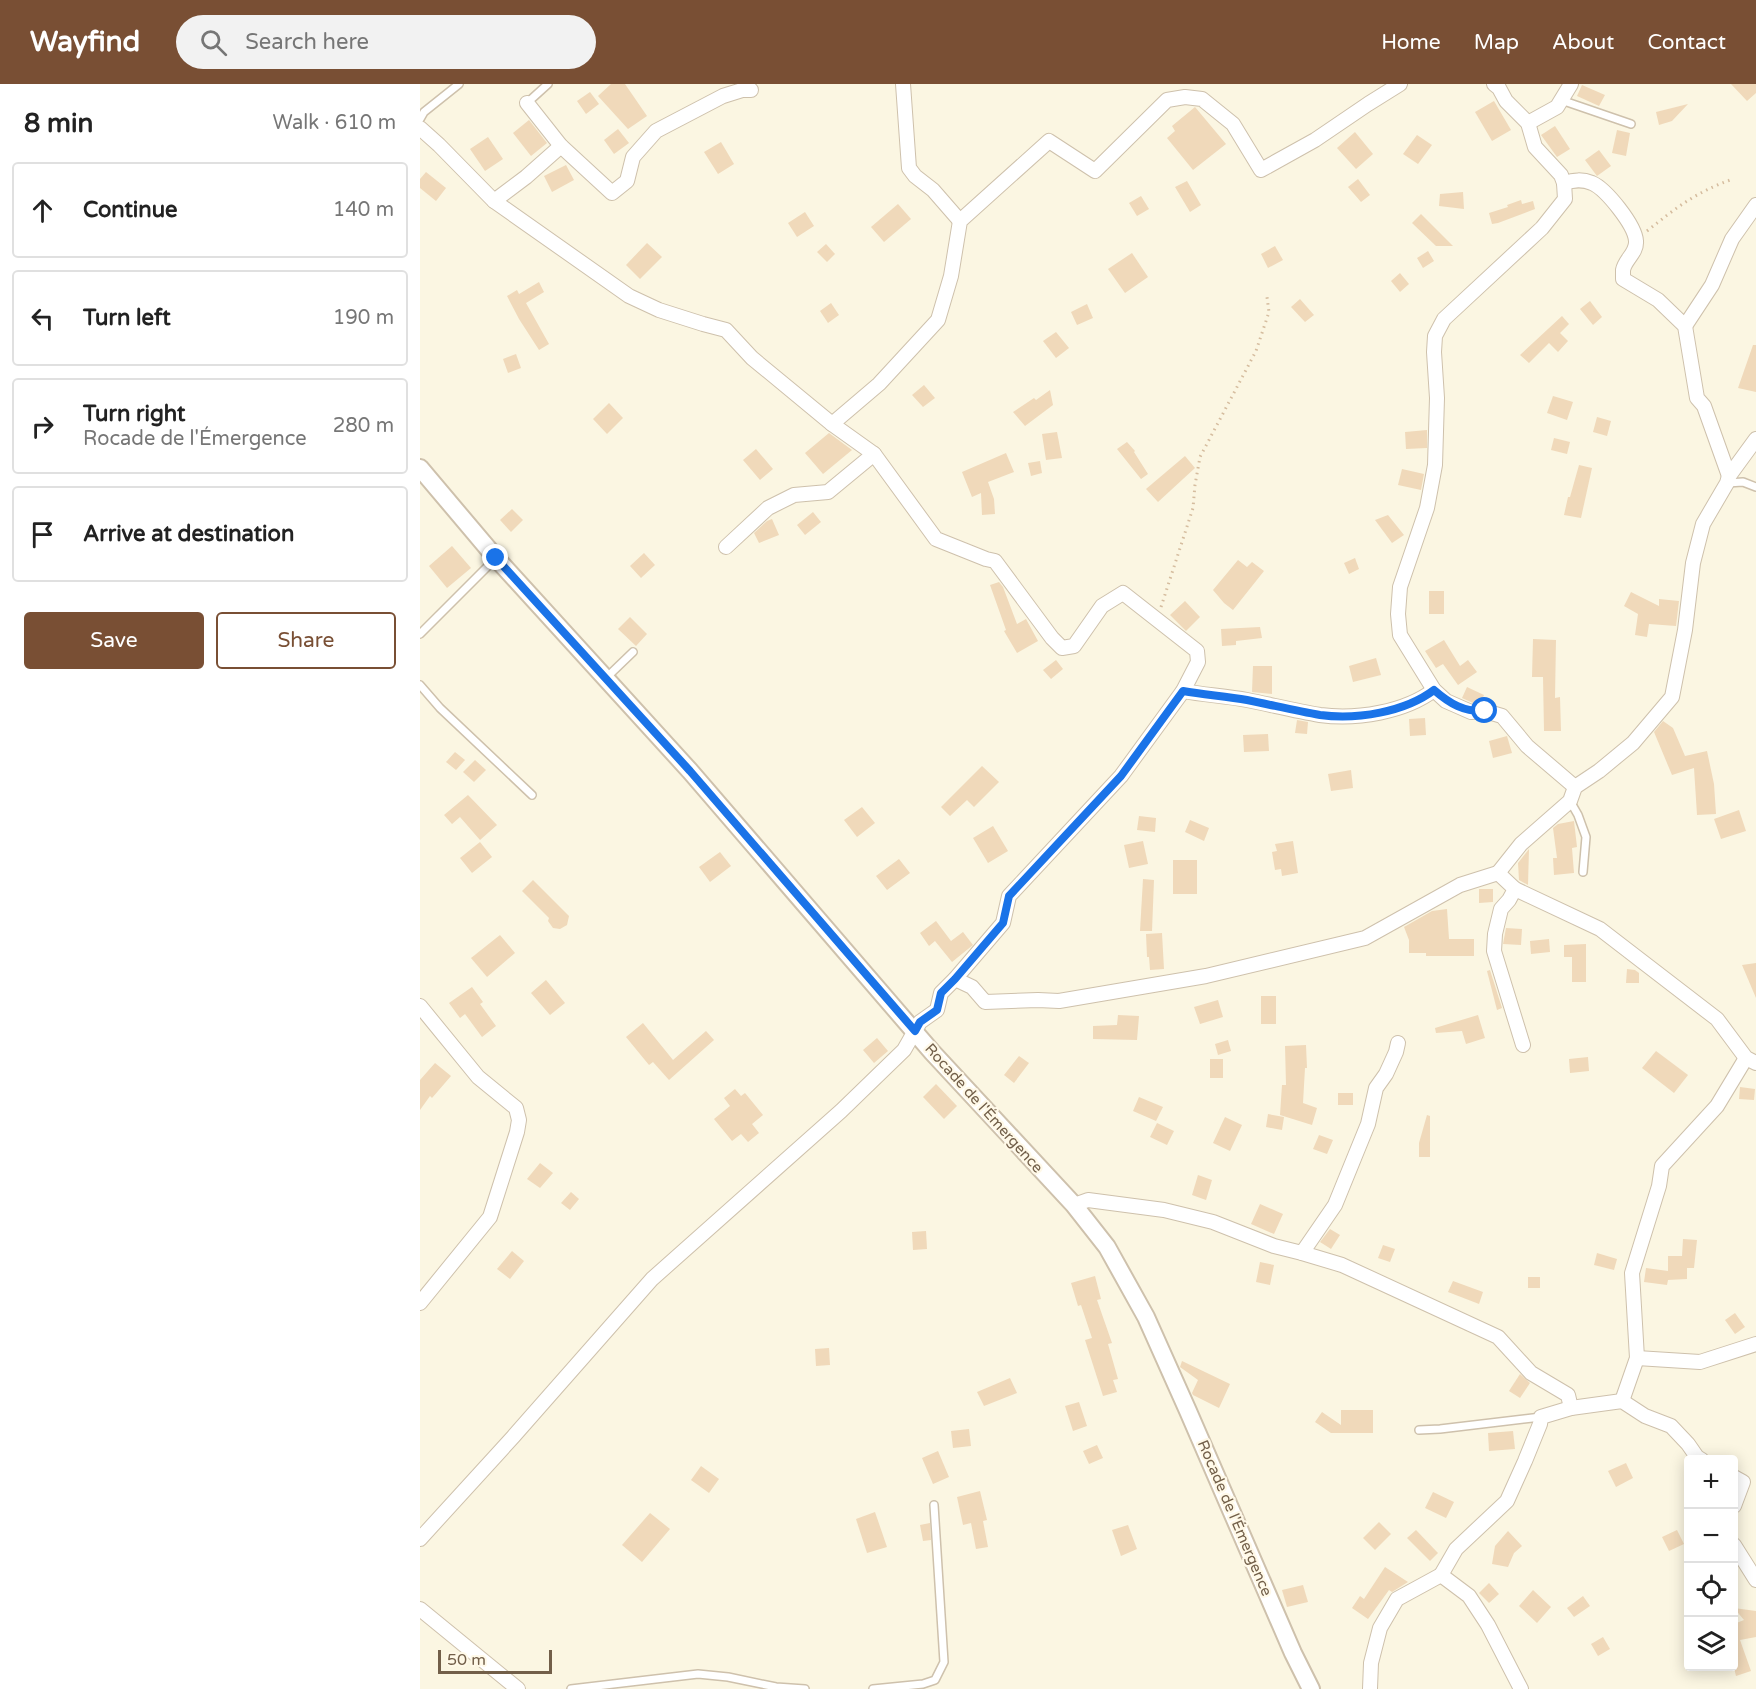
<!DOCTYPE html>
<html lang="en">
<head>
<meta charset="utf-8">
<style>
  body { margin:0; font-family:"Varela Round",sans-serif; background:#f2f2f2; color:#222 }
  .controls { position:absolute; right:18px; bottom:18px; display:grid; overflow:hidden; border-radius:6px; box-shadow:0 3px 15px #0003 }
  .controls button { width:54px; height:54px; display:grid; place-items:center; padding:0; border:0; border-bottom:2px solid #e0e0e0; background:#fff; color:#222; font:30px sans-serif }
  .scale { position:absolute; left:18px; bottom:15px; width:114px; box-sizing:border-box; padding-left:6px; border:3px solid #725f49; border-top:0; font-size:16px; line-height:21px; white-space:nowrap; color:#725f49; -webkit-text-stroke:4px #fff9e8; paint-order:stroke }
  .stop { position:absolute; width:18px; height:18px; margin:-14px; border:4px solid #1a73e8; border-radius:50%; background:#fff }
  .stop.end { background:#1a73e8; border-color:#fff; box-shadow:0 2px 6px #0008 }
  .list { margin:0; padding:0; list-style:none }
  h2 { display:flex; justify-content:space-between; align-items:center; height:78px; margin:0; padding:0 24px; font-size:26px }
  h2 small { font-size:20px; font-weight:400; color:#767676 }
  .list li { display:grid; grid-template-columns:39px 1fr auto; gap:18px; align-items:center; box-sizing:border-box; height:96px; margin:0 12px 12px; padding:0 12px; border:2px solid #e0e0e0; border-radius:6px }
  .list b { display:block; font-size:22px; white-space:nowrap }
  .list p { margin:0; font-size:20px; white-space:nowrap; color:#767676 }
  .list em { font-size:20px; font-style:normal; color:#767676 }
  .actions { display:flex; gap:12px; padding:18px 24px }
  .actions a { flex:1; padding:14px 0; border:2px solid #794f34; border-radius:6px; text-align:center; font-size:21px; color:#794f34 }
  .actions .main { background:#794f34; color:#fff }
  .icon { flex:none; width:33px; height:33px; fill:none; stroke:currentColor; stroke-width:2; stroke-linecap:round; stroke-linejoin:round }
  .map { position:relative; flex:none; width:1336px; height:1605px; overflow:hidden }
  header { display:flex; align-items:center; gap:36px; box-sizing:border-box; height:84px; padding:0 30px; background:#794f34; color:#fff }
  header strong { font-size:28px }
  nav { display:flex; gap:33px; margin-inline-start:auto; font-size:21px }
  .search { width:420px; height:54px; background:#f2f2f2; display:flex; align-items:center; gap:15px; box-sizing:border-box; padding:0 21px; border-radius:33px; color:#767676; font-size:22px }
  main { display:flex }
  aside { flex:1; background:#fff }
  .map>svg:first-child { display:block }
</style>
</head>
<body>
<header>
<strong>Wayfind</strong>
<div class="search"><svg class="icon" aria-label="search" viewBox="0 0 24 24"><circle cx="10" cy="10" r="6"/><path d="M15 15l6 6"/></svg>Search here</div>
<nav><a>Home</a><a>Map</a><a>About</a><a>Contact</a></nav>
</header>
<main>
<aside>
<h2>8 min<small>Walk · 610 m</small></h2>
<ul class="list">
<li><svg class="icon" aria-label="ahead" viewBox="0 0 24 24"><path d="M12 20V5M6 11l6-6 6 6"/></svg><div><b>Continue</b></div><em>140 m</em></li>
<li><svg class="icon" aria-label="left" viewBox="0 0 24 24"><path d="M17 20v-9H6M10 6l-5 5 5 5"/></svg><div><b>Turn left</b></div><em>190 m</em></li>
<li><svg class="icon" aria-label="right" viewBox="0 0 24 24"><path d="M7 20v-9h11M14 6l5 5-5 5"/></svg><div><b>Turn right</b><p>Rocade de l'Émergence</p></div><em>280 m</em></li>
<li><svg class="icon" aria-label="arrive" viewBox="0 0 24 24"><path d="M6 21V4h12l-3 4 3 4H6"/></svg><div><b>Arrive at destination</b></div></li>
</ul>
<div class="actions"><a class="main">Save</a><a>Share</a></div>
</aside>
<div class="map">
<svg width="1336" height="1605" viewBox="0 0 1336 1605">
  <rect width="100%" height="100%" fill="#fbf6e2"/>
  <!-- building -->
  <g fill="#f0d9ba">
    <polygon points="191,0 205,0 227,32 208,45 178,12"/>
    <polygon points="1311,0 1336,0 1336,9 1327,17"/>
    <polygon points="1162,1 1185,11 1179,22 1157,12"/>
    <polygon points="170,8 179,20 166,30 157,17"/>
    <polygon points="1074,17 1091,46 1072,57 1055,28"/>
    <polygon points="1268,20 1252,37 1239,41 1236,28"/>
    <polygon points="775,23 806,60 773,86 747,54 755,47 752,42"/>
    <polygon points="109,36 127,59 111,72 93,49"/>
    <polygon points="1135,42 1150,65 1137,73 1121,51"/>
    <polygon points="198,45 209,59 194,70 184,56"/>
    <polygon points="1197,46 1210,49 1206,72 1192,69"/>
    <polygon points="935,48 953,70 936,85 917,64"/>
    <polygon points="997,51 1012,61 998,80 983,70"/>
    <polygon points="68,53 83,75 65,87 50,65"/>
    <polygon points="301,58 314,80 298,90 284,68"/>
    <polygon points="1179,66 1191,82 1177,92 1165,76"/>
    <polygon points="146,81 154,96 132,108 124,92"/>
    <polygon points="6,88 26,104 16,117 0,104 0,95"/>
    <polygon points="938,95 950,111 941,118 928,103"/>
    <polygon points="767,97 781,121 770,128 755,103"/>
    <polygon points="1043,108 1044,125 1019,122 1020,110"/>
    <polygon points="721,112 729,125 717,132 709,119"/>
    <polygon points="1101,116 1102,120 1113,117 1115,125 1078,139 1072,140 1069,129 1088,123 1087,121"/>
    <polygon points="478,120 491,135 464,158 451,143"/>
    <polygon points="385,128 394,142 377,153 368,139"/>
    <polygon points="1001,130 1033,162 1016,162 992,139"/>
    <polygon points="227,159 242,173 220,195 206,181"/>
    <polygon points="406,160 415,170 407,178 397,168"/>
    <polygon points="855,162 863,176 848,184 841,170"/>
    <polygon points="1008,167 1014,177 1003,184 997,174"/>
    <polygon points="712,169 728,193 705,209 688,185"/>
    <polygon points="980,189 989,200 980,208 971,197"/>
    <polygon points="119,198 124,208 106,219 129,260 119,266 99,235 87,212 97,206 99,210"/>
    <polygon points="880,215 894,231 885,238 871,223"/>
    <polygon points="1170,217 1182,233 1173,241 1160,225"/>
    <polygon points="411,219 419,231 408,239 400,227"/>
    <polygon points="667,220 673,234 657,241 651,228"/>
    <polygon points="1142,232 1149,240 1140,249 1148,257 1138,268 1129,259 1109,279 1100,271"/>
    <polygon points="636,248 649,264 636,274 623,257"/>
    <polygon points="1333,261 1336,261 1336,308 1318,304"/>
    <polygon points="96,270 101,284 88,289 83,275"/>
    <polygon points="504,301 515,314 503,323 492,311"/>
    <polygon points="630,306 633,321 605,342 593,328 614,314 616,316"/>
    <polygon points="1133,312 1153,318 1147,336 1127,329"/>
    <polygon points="189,319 203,334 187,350 173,335"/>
    <polygon points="1177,333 1191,337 1187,352 1173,348"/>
    <polygon points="1007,346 1007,364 986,365 985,348"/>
    <polygon points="637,348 642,374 626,376 622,350"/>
    <polygon points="409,349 432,366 403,390 385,369"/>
    <polygon points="1134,354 1150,358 1147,370 1131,366"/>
    <polygon points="707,358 715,367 714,368 728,390 721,395 697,365"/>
    <polygon points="336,365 353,385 340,396 323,376"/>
    <polygon points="586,369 594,388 568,398 574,415 575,430 562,431 561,409 552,413 542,388"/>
    <polygon points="765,372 775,384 738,418 726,405"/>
    <polygon points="620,377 622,389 611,392 608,379"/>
    <polygon points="1159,381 1172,384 1161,434 1144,431 1148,413 1150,413"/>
    <polygon points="982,385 1004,390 1001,406 978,401"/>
    <polygon points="92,425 103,436 91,448 80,436"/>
    <polygon points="393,428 401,438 385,451 377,441"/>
    <polygon points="968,431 984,451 972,459 955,436"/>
    <polygon points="352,435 359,451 339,459 334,449 347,437"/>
    <polygon points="32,462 51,484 27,504 9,482"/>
    <polygon points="224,469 235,481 221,494 210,482"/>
    <polygon points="935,474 939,485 929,490 924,479"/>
    <polygon points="818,476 827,483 832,478 844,487 813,526 804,519 793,506"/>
    <polygon points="579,498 583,503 597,540 606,535 618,557 597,569 584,547 586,546 570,501"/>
    <rect x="1009" y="507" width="15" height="23"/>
    <polygon points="1211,508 1239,522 1239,515 1259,517 1256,542 1229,540 1227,553 1215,551 1218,530 1204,522"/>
    <polygon points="765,517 780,533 766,547 750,531"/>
    <polygon points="210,533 227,550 216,562 198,545"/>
    <polygon points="840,543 842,554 816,557 816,561 802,562 801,545"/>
    <polygon points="1113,555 1136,556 1135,614 1140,613 1141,647 1124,647 1123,593 1112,593"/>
    <polygon points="1024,556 1040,582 1048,576 1057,588 1038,601 1023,580 1016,584 1005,567"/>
    <polygon points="956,574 961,591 933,598 929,582"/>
    <polygon points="636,576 643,585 631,595 623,586"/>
    <polygon points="833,582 852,582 852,610 832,608"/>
    <polygon points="1047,603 1064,611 1061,618 1053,619 1042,614"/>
    <polygon points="1005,634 1006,651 990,652 989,635"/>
    <polygon points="877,636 888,638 887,650 875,649"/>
    <polygon points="1243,637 1253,644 1265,672 1287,667 1294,700 1296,730 1277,731 1274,684 1252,691 1234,648"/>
    <polygon points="848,650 849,667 824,668 823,651"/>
    <polygon points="1087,652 1092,669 1073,674 1069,657"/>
    <polygon points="35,668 45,676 36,686 26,678"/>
    <polygon points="55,676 66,686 54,698 43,688"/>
    <polygon points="562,682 579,698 554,723 547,716 530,732 521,723"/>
    <polygon points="931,686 933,704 911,707 908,690"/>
    <polygon points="48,711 77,741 60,756 40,733 32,740 24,731"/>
    <polygon points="442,723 455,739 437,753 424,736"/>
    <polygon points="1319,726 1326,747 1301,755 1294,735"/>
    <polygon points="719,732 736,734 735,748 717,746"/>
    <polygon points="770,736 789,744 784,757 765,748"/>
    <polygon points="1154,737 1157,763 1152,764 1154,789 1134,791 1133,774 1137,774 1133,744 1138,740"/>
    <polygon points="573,742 588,767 568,779 553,754"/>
    <polygon points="723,757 728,780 709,784 704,761"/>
    <polygon points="873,757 878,789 862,792 861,785 855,786 852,768 857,767 855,760"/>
    <polygon points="60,758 72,773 52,789 40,774"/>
    <polygon points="1109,765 1108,801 1099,796 1098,779"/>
    <polygon points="300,768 311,782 290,798 279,783"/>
    <polygon points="479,775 490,789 467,806 456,792"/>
    <rect x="753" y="776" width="24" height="34"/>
    <polygon points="723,795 734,796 732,847 720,847"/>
    <polygon points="113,796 149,832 147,841 140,845 133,844 128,837 129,834 102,807"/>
    <polygon points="1059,805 1073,805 1073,818 1059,819"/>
    <polygon points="1027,825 1029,855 1054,855 1054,872 1006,872 1006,869 989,869 989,856 984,843 1012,827"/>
    <polygon points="516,837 531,857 543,848 553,861 532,878 515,857 509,862 500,849"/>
    <polygon points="1086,844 1102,845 1101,861 1083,860"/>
    <polygon points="742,849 744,885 730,886 729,873 727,873 726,850"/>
    <polygon points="80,851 95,869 67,893 51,874"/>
    <polygon points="1129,855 1130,868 1111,870 1110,857"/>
    <polygon points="1166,860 1166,898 1152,898 1152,873 1144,873 1144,861"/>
    <polygon points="1336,879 1336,914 1322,881"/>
    <polygon points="1207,885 1215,886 1219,889 1219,899 1206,899"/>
    <polygon points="1070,886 1082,924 1077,926 1067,887"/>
    <polygon points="126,896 145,919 130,931 111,909"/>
    <polygon points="52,903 63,918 60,920 76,942 62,953 45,930 40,934 29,919"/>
    <rect x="841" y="912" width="15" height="28"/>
    <polygon points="798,916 803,933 780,940 774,923"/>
    <polygon points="698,931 719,932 717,956 673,955 673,942 697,941"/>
    <polygon points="1058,931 1065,954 1046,960 1042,947 1016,949 1015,944"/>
    <polygon points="223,939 253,976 286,947 294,956 249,996 233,978 229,981 206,953"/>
    <polygon points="457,954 468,967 454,979 443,966"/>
    <polygon points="808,956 811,967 798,971 795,960"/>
    <polygon points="886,961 887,984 885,984 883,1019 897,1024 892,1041 860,1031 862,1001 866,1001 865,962"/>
    <polygon points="1236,967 1268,991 1254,1009 1222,984"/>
    <polygon points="599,972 609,979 594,999 584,991"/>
    <polygon points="1168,973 1169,987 1150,989 1149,975"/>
    <rect x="790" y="975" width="13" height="19"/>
    <polygon points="15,979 31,992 12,1014 10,1012 0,1026 0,996"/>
    <polygon points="516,1000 537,1022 524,1035 503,1013"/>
    <polygon points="1320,1003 1335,1005 1334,1016 1319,1015"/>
    <polygon points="315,1005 321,1012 325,1009 343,1031 332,1040 339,1049 328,1058 321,1050 312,1057 294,1035 310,1022 304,1014"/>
    <rect x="918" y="1009" width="15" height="12"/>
    <polygon points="719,1013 743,1023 736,1037 713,1027"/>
    <polygon points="848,1030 864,1033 862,1046 846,1043"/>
    <polygon points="1007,1031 1010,1032 1010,1073 999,1073 999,1059"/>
    <polygon points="805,1033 822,1041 810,1067 793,1059"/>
    <polygon points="737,1039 754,1047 747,1061 730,1053"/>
    <polygon points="899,1051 913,1056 907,1070 893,1065"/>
    <polygon points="120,1079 133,1089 120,1104 107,1095"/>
    <polygon points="778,1091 792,1096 786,1116 772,1111"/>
    <polygon points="151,1108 159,1115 150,1126 141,1119"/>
    <polygon points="840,1120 863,1130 854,1150 831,1140"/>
    <polygon points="910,1145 920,1151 911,1165 900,1158"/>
    <polygon points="506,1147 507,1165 493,1166 492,1148"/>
    <polygon points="1263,1155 1277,1156 1274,1184 1267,1184 1267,1195 1248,1196 1247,1201 1224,1198 1226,1184 1248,1187 1248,1172 1262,1172"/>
    <polygon points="963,1161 975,1165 970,1178 958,1174"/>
    <polygon points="92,1167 104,1177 90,1195 77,1185"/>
    <polygon points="1177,1169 1197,1175 1194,1186 1174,1181"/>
    <polygon points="840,1178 854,1181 850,1201 836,1198"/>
    <polygon points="675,1192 681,1215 677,1216 692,1259 688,1260 698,1295 693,1296 697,1308 683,1312 665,1256 672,1254 661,1221 658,1222 651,1199"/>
    <rect x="1108" y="1193" width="12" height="11"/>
    <polygon points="1033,1197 1063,1208 1059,1220 1028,1208"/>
    <polygon points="1315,1229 1325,1243 1315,1250 1305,1236"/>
    <polygon points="409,1264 410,1281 396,1282 395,1265"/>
    <polygon points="762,1277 810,1300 799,1324 773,1311 772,1309 778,1296 760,1283"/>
    <polygon points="1100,1290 1110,1299 1100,1314 1089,1307"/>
    <polygon points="590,1294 597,1309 564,1322 557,1308"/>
    <polygon points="659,1318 667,1342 653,1347 645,1322"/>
    <polygon points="921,1326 953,1326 953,1349 911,1349 895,1338 902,1328 921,1341"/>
    <polygon points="549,1345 551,1362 533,1364 531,1347"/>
    <polygon points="1093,1347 1095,1365 1069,1367 1068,1349"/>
    <polygon points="677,1361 683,1374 669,1380 663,1367"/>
    <polygon points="518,1367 529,1393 513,1400 502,1374"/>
    <polygon points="1206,1379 1213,1394 1196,1403 1188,1387"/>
    <polygon points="281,1382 299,1395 289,1409 271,1396"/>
    <polygon points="560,1407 567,1436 563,1437 568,1463 556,1465 551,1439 543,1441 537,1413"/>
    <polygon points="1013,1408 1034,1418 1026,1434 1005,1424"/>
    <polygon points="455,1428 467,1463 447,1469 436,1435"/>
    <polygon points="230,1429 250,1445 222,1478 202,1461"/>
    <polygon points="959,1438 971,1450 955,1466 943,1454"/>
    <polygon points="510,1439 511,1456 503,1457 500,1441"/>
    <polygon points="708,1441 717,1465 701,1472 692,1446"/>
    <polygon points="996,1446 1018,1469 1010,1477 987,1454"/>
    <polygon points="1257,1446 1264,1460 1249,1467 1242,1453"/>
    <polygon points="1088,1447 1102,1462 1094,1469 1088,1483 1072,1480 1075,1462"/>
    <polygon points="965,1483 988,1498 972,1508 969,1506 948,1535 932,1524 940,1512 944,1515"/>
    <polygon points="1069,1499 1079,1510 1069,1519 1059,1509"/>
    <polygon points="883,1501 888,1518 867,1523 862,1506"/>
    <polygon points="1113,1506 1131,1523 1117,1539 1099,1522"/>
    <polygon points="1163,1512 1170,1522 1154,1533 1147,1524"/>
    <polygon points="1314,1524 1336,1527 1336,1553 1320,1556 1331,1587 1316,1592 1314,1584 1314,1540 1324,1536"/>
    <polygon points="1183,1553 1190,1565 1178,1572 1171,1560"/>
  </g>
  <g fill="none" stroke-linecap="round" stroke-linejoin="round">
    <!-- service casing -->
    <g stroke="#cec1ac" stroke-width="10">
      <g id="service">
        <polyline points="1141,16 1211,40"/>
        <polyline points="107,19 128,0"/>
        <polyline points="0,35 4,28 39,0"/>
        <polyline points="1307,399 1323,398 1336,403"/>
        <polyline points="0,550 76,474"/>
        <polyline points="187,593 213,568"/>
        <polyline points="0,601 20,624 112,711"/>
        <polyline points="1150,717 1158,731 1166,753 1163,788"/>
        <polyline points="999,1346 1020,1345 1121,1333"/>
        <polyline points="151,1605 278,1590 308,1593 356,1603 385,1605"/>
        <polyline points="453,1605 503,1600 515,1596 524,1578 514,1421"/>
      </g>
    </g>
    <!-- minor casing -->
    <g stroke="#cec1ac" stroke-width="16">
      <g id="minor">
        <polyline points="483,0 489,84 495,92 513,106 540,137"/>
        <path d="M1074,0L1079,4L1086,17L1108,39L1115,63L1141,91L1144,99C1154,96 1162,95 1172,99C1186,105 1215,141 1216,157C1217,169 1205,175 1203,186C1203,189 1203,192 1203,195L1238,216L1265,242L1277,314L1284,322L1309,392"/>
        <polyline points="107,19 141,62 192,109 207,97 213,73 236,47 303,12 322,6 331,6"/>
        <polyline points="1108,39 1137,23 1151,0"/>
        <polyline points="0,44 19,61 74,117 209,212 239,226 283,240 306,246 332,274 412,340 454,370 516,455 566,475 575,477 632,554 642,564 654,562 682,522 703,509 777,567 778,578 763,607 701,692 589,812 583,839 535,895 521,909 517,926 500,938 484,966 421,1027 232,1195 93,1353 0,1455"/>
        <polyline points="1144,99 1145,115 1122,144 1024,235 1015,252 1014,268 1017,314 1015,381 1007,424 980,503 978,530 980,551 1014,606 1026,617 1051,628 1065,627 1082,632 1107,662 1155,703"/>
        <polyline points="74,117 106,93 141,62"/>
        <polyline points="1265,242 1292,201 1312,155 1336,121"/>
        <polyline points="412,340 459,300 518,236 531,192 540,137 629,57 675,87 747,16 765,13 782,15 813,40 841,86 895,56 948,20 980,0"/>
        <polyline points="306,463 348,424 374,411 408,408 454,370"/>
        <path d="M763,607C785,611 806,612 827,616C852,621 876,627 900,631C937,636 985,628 1014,606"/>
        <polyline points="1078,789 1101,760 1150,717 1155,703 1179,687 1213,659 1252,613 1265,546 1273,479 1283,440 1307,399 1309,392 1336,355"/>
        <polyline points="1095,805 1089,816 1081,825 1075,850 1074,867 1103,961"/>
        <polyline points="535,895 552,903 565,918 618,916 639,917 786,892 945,854 1040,801 1078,789 1095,805 1180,845 1297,935 1326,974 1336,979"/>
        <polyline points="0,922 58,993 96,1024 99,1036 97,1048 70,1133 0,1219"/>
        <polyline points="654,1121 668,1116 744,1126 793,1138 854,1162 882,1169 922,1181 1078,1253 1111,1289 1148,1311 1151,1324"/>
        <polyline points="882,1169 915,1121 948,1040 956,1004 966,990 976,968 978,959"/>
        <polyline points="1217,1274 1280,1278 1336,1260"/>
        <polyline points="1202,1317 1217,1274 1212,1189 1239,1102 1242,1082 1297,1022 1326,974"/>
        <polyline points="1314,1393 1323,1398 1314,1422"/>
        <polyline points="1314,1461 1336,1496"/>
        <polyline points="1021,1491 1036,1465 1087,1417 1105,1377 1120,1340 1121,1333 1151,1324 1202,1317 1225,1332 1251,1342 1268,1360 1277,1373 1282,1376"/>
        <polyline points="0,1525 98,1605"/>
        <polyline points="950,1605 951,1579 960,1544 977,1515 1021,1491 1049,1512 1068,1541 1101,1605"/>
      </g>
    </g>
    <!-- tertiary casing -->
    <g stroke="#cec1ac" stroke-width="20">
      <polyline id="tertiary" points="0,384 76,474 270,687 512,968 654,1121 687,1163 726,1233 768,1327 873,1569 891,1605"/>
    </g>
    <!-- path -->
    <g stroke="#d5bc9e" stroke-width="3" stroke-dasharray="1.5 4.5" stroke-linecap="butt">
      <path d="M1227,147C1257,123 1276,108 1313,95"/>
      <polyline points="741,523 773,424 775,401 780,373 836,267 849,228 847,213"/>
    </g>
    <!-- service -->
    <use href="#service" stroke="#fff" stroke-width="7"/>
    <!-- minor -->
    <use href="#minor" stroke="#fff" stroke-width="14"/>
    <!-- tertiary -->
    <use href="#tertiary" stroke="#fff" stroke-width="16"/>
  </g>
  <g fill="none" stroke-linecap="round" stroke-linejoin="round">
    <!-- route -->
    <path stroke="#1a73e8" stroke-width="8" d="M76,474L270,687L495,947L500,938L517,926L521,909L535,895L583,839L589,812L701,692L763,607C785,611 806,612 827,616C852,621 876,627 900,631C937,636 985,628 1014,606C1030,620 1044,628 1065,627"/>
  </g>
  <g text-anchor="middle" stroke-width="4.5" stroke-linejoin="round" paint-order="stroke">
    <!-- street labels -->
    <g font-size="15" fill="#725f49" stroke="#fff9e8">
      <text transform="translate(564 1024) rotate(48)" y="5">Rocade de l'Émergence</text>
      <text transform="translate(815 1434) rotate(67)" y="5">Rocade de l'Émergence</text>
    </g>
  </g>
</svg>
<div class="controls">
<button>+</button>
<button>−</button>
<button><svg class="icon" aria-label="locate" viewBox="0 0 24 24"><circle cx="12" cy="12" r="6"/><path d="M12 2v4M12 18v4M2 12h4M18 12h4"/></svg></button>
<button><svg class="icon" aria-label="layers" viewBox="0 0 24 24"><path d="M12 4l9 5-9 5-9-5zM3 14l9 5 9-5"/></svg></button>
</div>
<div class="scale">50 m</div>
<div class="stop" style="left:1065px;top:627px"></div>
<div class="stop end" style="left:76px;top:474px"></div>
</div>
</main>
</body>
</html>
